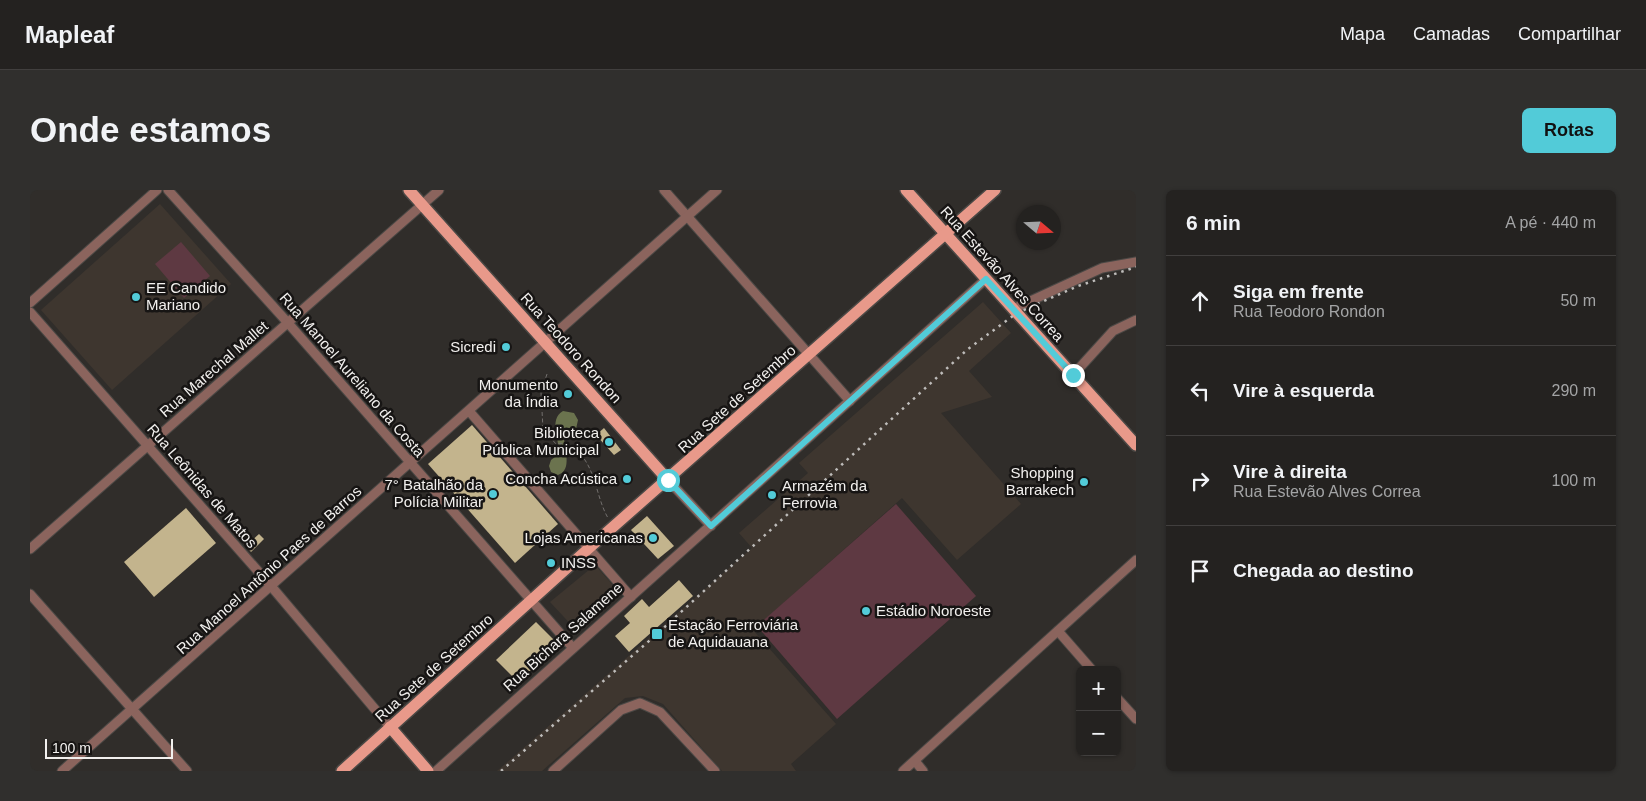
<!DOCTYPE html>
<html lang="pt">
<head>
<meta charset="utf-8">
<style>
  body { margin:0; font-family:Arial,sans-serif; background:#302f2d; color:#f1f3f6 }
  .controls { position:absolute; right:15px; bottom:15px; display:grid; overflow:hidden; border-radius:8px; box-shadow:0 1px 4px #0004 }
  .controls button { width:45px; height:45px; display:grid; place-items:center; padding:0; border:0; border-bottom:1px solid #413f3e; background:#242220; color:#f1f3f6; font:25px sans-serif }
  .compass { position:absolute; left:986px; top:15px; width:45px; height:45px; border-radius:50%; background:#242220; box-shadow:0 1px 4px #0004; rotate:109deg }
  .scale { position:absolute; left:15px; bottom:12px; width:128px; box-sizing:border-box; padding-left:5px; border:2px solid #f2f0ee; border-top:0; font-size:14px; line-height:18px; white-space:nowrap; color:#f2f0ee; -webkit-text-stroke:4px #171514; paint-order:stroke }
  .stop { position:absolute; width:15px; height:15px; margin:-11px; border:4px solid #52cbd8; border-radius:50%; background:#fff }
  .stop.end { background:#52cbd8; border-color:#fff; box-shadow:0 1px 5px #0008 }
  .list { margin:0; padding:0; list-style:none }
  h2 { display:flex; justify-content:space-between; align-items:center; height:65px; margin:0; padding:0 20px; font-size:21px }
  h2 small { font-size:16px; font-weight:400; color:#a3a4a5 }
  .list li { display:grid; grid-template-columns:32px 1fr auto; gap:15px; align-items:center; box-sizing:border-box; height:90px; padding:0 20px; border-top:1px solid #413f3e }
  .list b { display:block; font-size:19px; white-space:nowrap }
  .list p { margin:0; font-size:16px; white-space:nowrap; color:#a3a4a5 }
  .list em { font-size:16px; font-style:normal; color:#a3a4a5 }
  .icon { flex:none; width:28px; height:28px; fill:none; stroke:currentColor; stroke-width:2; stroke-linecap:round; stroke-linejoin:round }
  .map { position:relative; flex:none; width:1106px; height:581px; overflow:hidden; border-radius:8px }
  header { display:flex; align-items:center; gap:30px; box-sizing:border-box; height:70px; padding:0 25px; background:#242220; border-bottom:1px solid #413f3e }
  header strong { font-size:24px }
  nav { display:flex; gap:28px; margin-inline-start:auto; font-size:18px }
  .intro { display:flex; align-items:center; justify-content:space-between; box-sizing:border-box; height:120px; padding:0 30px }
  h1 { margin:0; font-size:35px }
  .button { padding:12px 22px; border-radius:8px; background:#52cbd8; color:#111; font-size:18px; font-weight:700 }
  main { display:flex; gap:30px; padding:0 30px }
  aside { flex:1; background:#242220; border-radius:8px; box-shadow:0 1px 4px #0004 }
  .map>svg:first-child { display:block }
</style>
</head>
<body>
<header>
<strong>Mapleaf</strong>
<nav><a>Mapa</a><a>Camadas</a><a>Compartilhar</a></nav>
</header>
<div class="intro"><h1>Onde estamos</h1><a class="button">Rotas</a></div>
<main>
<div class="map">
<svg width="1106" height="581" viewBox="0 0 1106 581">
  <rect width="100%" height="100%" fill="#302d2a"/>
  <!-- built -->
  <g fill="#3e362f">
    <polygon points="130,14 201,94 82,200 11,120"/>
    <polygon points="953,112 981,143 939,181 962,207 911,223 991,314 927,370 872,308 723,440 806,534 761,574 766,581 692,581 633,514 613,506 595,508 512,581 467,581 722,358 709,343 778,283 769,273"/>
    <polygon points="565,375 590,403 547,441 520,412"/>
  </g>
  <!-- green -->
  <g fill="#5e3942">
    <polygon points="151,52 180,86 154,108 125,74"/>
    <polygon points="866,314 946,406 807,529 727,436"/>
  </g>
  <!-- water -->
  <path fill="#6b734e" d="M533,221L544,223L548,230L546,239L534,247C534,258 543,280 528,285L521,282L519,276L521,270L529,264C530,250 518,230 533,221Z"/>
  <!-- building -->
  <g fill="#c3b48d">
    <polygon points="442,235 528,334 485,373 398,274"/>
    <polygon points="574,238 591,260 584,265 566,245"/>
    <polygon points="156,318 186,353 124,407 94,372"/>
    <polygon points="617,326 644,356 628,369 601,340"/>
    <polygon points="229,344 234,349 221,362 216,356"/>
    <polygon points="649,390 663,406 599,462 585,446 600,433 594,426 612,409 619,417"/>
    <polygon points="506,432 529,455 488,492 466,470"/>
  </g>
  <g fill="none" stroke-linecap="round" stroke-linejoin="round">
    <!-- minor casing -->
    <g stroke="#4b4845" stroke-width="11">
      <g id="minor">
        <polyline points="138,0 258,133 543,458"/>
        <polyline points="634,0 820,211"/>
        <polyline points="0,113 127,0"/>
        <polyline points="983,119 1072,78 1106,72"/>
        <polyline points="0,122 241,396 360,537"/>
        <polyline points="1043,185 1083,141 1106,130"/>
        <polyline points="439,221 601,407"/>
        <polyline points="638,290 681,336"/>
        <polyline points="0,359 409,0"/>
        <polyline points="0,404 157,581"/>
        <polyline points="1028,441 1062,480"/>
        <polyline points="1087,508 1106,529"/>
        <polyline points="885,571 893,581"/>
        <polyline points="32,581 687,0"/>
        <polyline points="406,581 956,89"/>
        <polyline points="523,581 591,520 610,513 630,522 685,581"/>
        <polyline points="873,581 1106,370"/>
      </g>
    </g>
    <!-- major casing -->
    <g stroke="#4b4845" stroke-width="14">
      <g id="major">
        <polyline points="379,0 638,290"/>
        <polyline points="876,0 1106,255"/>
        <polyline points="360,537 398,581"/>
        <polyline points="312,581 558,359 965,0"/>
      </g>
    </g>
    <!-- path -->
    <path stroke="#726f6d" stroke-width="1" stroke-dasharray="4 2.5" stroke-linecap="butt" d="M517,184L511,202L513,239L526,254L536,253C541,257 548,261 552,266C566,283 567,309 578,328"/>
    <!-- minor -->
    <use href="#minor" stroke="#8b645d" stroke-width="9"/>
    <!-- major -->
    <use href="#major" stroke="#e8998a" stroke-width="11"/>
    <!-- rail -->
    <polyline stroke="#bebcba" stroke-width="2.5" stroke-dasharray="2.5 5" stroke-linecap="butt" points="471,581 627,444 938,159 987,123 1048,96 1106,77"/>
  </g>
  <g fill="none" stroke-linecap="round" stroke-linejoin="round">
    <!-- route -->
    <polyline stroke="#52cbd8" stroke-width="6" points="638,290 681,336 956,89 1043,185"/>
  </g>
  <!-- markers -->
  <g fill="#52cbd8" stroke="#171514" stroke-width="2">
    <circle cx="106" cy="107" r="5"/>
    <circle cx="476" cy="157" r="5"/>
    <circle cx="538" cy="204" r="5"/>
    <circle cx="579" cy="252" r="5"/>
    <circle cx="597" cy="289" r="5"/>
    <circle cx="1054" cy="292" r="5"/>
    <circle cx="463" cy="304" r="5"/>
    <circle cx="742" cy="305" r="5"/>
    <circle cx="623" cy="348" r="5"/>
    <circle cx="521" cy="373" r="5"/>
    <circle cx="836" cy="421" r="5"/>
    <rect x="621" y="438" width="12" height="12" rx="2.5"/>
  </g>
  <g text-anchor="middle" stroke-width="5" stroke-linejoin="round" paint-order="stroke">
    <!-- street labels -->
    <g font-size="15" fill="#f2f0ee" stroke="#171514">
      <text transform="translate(972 84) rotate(48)" y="5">Rua Estevão Alves Correa</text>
      <text transform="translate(541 158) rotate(48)" y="5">Rua Teodoro Rondon</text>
      <text transform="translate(184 179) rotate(-41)" y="5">Rua Marechal Mallet</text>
      <text transform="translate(322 185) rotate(49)" y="5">Rua Manoel Aureliano da Costa</text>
      <text transform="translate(707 209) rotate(-42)" y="5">Rua Sete de Setembro</text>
      <text transform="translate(172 296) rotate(49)" y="5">Rua Leônidas de Matos</text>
      <text transform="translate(239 380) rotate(-42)" y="5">Rua Manoel Antônio Paes de Barros</text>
      <text transform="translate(533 447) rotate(-42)" y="5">Rua Bichara Salamene</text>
      <text transform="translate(404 478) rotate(-42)" y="5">Rua Sete de Setembro</text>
    </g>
    <!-- poi labels -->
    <g font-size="15" fill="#f2f0ee" stroke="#171514" text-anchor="end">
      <text x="116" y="103" text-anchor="start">EE Candido<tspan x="116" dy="17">Mariano</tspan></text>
      <text x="466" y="162">Sicredi</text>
      <text x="528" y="200">Monumento<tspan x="528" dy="17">da Índia</tspan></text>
      <text x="569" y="248">Biblioteca<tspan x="569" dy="17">Pública Municipal</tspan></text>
      <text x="1044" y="288">Shopping<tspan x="1044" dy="17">Barrakech</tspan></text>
      <text x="587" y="294">Concha Acústica</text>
      <text x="453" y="300">7° Batalhão da<tspan x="453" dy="17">Polícia Militar</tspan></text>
      <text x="752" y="301" text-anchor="start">Armazém da<tspan x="752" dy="17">Ferrovia</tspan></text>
      <text x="613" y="353">Lojas Americanas</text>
      <text x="531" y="378" text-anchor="start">INSS</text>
      <text x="846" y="426" text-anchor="start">Estádio Noroeste</text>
      <text x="638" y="440" text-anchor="start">Estação Ferroviária<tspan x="638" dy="17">de Aquidauana</tspan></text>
    </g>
  </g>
</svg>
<div class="controls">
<button>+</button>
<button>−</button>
</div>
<svg class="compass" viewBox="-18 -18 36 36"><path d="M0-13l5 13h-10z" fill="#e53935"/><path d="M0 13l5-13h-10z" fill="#a3a4a5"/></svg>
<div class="scale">100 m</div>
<div class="stop" style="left:638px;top:290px"></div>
<div class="stop end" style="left:1043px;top:185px"></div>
</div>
<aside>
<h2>6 min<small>A pé · 440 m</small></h2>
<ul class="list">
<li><svg class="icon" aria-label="ahead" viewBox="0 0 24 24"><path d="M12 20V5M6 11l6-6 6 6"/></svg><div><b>Siga em frente</b><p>Rua Teodoro Rondon</p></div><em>50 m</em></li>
<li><svg class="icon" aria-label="left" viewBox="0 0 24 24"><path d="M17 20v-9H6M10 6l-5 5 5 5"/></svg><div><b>Vire à esquerda</b></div><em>290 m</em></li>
<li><svg class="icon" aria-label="right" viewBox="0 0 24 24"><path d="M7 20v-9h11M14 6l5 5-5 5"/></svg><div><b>Vire à direita</b><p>Rua Estevão Alves Correa</p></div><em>100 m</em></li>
<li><svg class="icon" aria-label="arrive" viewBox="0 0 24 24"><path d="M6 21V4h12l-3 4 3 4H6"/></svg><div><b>Chegada ao destino</b></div></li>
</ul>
</aside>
</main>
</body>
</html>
